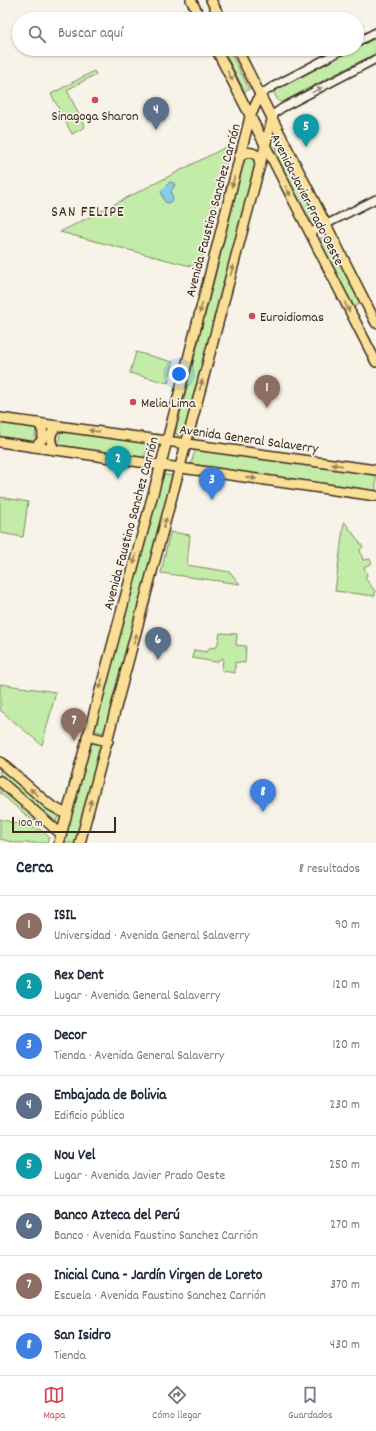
<!DOCTYPE html>
<html lang="es">
<head>
<meta charset="utf-8">
<style>
  body { margin:0; font-family:Dekko,sans-serif; background:#f6f6f7; color:#1f2937 }
  .scale { position:absolute; left:12px; bottom:10px; width:104px; box-sizing:border-box; padding-left:4px; border:2px solid #3b2a1e; border-top:0; font-size:11px; line-height:14px; white-space:nowrap; color:#3b2a1e; -webkit-text-stroke:3px #f7f3e8; paint-order:stroke }
  .you { position:absolute; left:179px; top:374px; width:14px; height:14px; margin:-10px; border:3px solid #fff; border-radius:50%; background:#1a73e8; box-shadow:0 0 0 6px #1a73e833 }
  .badge { display:grid; place-items:center; width:26px; height:26px; border-radius:50%; background:#d1495b; color:#fff; font-size:13px; font-weight:700 }
  .pin { position:absolute; translate:-50% -33px; filter:drop-shadow(0 1px 2px #0008) }
  .pin::after { content:''; position:absolute; top:21px; width:14px; height:12px; background:inherit; clip-path:polygon(0 0,100% 0,50% 100%) }
  .list { margin:0; padding:0; list-style:none }
  h2 { display:flex; justify-content:space-between; align-items:center; height:52px; margin:0; padding:0 16px; font-size:17px }
  h2 small { font-size:13px; font-weight:400; color:#747a83 }
  .list li { display:grid; grid-template-columns:26px 1fr auto; gap:12px; align-items:center; box-sizing:border-box; height:60px; padding:0 16px; border-top:1px solid #e0e1e3 }
  .list b { display:block; font-size:15px; white-space:nowrap }
  .list p { margin:0; font-size:13px; white-space:nowrap; color:#747a83 }
  .list em { font-size:13px; font-style:normal; color:#747a83 }
  .icon { flex:none; width:22px; height:22px; fill:none; stroke:currentColor; stroke-width:2; stroke-linecap:round; stroke-linejoin:round }
  .map { position:relative; flex:none; width:376px; height:843px; overflow:hidden }
  .search { position:absolute; background:#fff; box-shadow:0 1px 3px #0004; left:12px; right:12px; top:12px; height:44px; display:flex; align-items:center; gap:10px; box-sizing:border-box; padding:0 14px; border-radius:22px; color:#747a83; font-size:15px }
  .sheet { height:532px; background:#fff }
  nav { display:flex; justify-content:space-around; align-items:center; box-sizing:border-box; height:56px; border-top:1px solid #e0e1e3; background:#fff; font-size:11px; color:#747a83 }
  nav a { display:grid; justify-items:center; gap:2px }
  nav .on { color:#d1495b }
  .map>svg:first-child { display:block }
</style>
</head>
<body>
<div class="map">
<svg width="376" height="843" viewBox="0 0 376 843">
  <rect width="100%" height="100%" fill="#f7f3e8"/>
  <filter id="ink" filterUnits="userSpaceOnUse"><feTurbulence type="fractalNoise" baseFrequency=".025" numOctaves="2"/><feDisplacementMap in="SourceGraphic" scale="8" xChannelSelector="R" yChannelSelector="G"/><feConvolveMatrix kernelMatrix="1 2 1 2 8 2 1 2 1" color-interpolation-filters="sRGB"/></filter>
  <g filter="url(#ink)">
    <!-- green -->
    <g fill="#c2eca8" stroke="#7e8b63">
      <polygon points="376,38 376,53 282,102 278,101 274,93 276,90"/>
      <polygon points="223,49 229,49 249,89 245,92"/>
      <polygon points="94,71 96,74 67,90 85,127 72,134 51,94"/>
      <polygon points="277,142 317,217 307,223 275,156"/>
      <polygon points="228,146 230,149 200,266 198,268 60,232"/>
      <polygon points="251,155 255,158 256,162 183,436 175,434 244,161 246,157"/>
      <polygon points="326,236 362,302 354,307 317,240"/>
      <polygon points="136,352 173,362 168,383 130,373"/>
      <polygon points="0,420 36,425 35,440 32,443 0,439"/>
      <polygon points="61,428 150,440 144,458 58,447"/>
      <polygon points="196,447 376,473 376,492 191,464"/>
      <polygon points="160,474 173,476 104,733 94,730"/>
      <polygon points="0,497 28,502 23,537 0,533"/>
      <polygon points="344,521 363,547 360,550 363,560 370,559 372,563 364,567 367,575 365,578 375,591 375,596 335,591"/>
      <polygon points="170,532 190,535 187,565 230,572 240,584 161,573"/>
      <polygon points="220,633 237,634 236,645 246,646 245,663 235,662 235,673 222,671 223,658 216,662 192,658 194,650 207,652 209,648 217,647"/>
      <polygon points="0,684 56,692 42,745 0,710"/>
      <polygon points="89,743 101,745 75,843 63,843"/>
      <polygon points="0,769 47,809 58,816 55,825 0,776"/>
      <polygon points="0,785 37,817 33,821 0,793"/>
      <polygon points="0,819 41,830 49,837 47,843 16,843 0,839"/>
    </g>
    <!-- water -->
    <polygon fill="#88cdea" stroke="#698c98" points="170,182 174,183 175,185 171,191 173,200 168,203 165,202 161,191"/>
    <g fill="none" stroke-linecap="round" stroke-linejoin="round">
      <!-- minor casing -->
      <g stroke="#3b2a1e" stroke-width="10">
        <g id="minor">
          <polyline points="357,42 376,32"/>
          <polyline points="260,95 272,87 344,49"/>
          <polyline points="272,120 275,113 282,108 376,59"/>
          <polyline points="309,233 376,199"/>
        </g>
      </g>
      <!-- major casing -->
      <g stroke="#3b2a1e" stroke-width="12">
        <g id="major">
          <polyline points="191,0 201,19"/>
          <polyline points="211,0 221,19"/>
          <polyline points="216,49 376,362"/>
          <polyline points="237,49 376,323"/>
          <path d="M239,158C244,151 251,151 258,156L260,164"/>
          <polyline points="0,418 376,470"/>
          <polyline points="0,442 376,496"/>
          <path d="M34,447C44,442 46,432 38,423"/>
          <path d="M55,450C49,442 49,433 57,426"/>
          <polyline points="87,736 108,741"/>
          <polyline points="0,762 50,805 66,814"/>
          <polyline points="0,781 61,834"/>
          <polyline points="59,843 161,464 250,117 260,95"/>
          <polyline points="80,843 272,120"/>
        </g>
      </g>
      <!-- minor -->
      <use href="#minor" stroke="#f7f3e8" stroke-width="7"/>
      <!-- major -->
      <use href="#major" stroke="#fbdf96" stroke-width="9"/>
    </g>
    <!-- one-way arrows -->
    <defs><path id="oneway-solid" d="M-6-.8H1V-3.2L6.5 0L1 3.2V.8H-6Z"/></defs>
    <g fill="#9b845a">
      <use href="#oneway-solid" transform="translate(230 76) rotate(63)"/>
      <use href="#oneway-solid" transform="translate(233 182) rotate(105)"/>
      <use href="#oneway-solid" transform="translate(288 191) rotate(63)"/>
      <use href="#oneway-solid" transform="translate(232 270) rotate(-75)"/>
      <use href="#oneway-solid" transform="translate(347 307) rotate(63)"/>
      <use href="#oneway-solid" transform="translate(201 308) rotate(105)"/>
      <use href="#oneway-solid" transform="translate(201 385) rotate(-75)"/>
      <use href="#oneway-solid" transform="translate(94 431) rotate(-172)"/>
      <use href="#oneway-solid" transform="translate(337 465) rotate(-172)"/>
      <use href="#oneway-solid" transform="translate(251 478) rotate(9)"/>
      <use href="#oneway-solid" transform="translate(165 523) rotate(-75)"/>
      <use href="#oneway-solid" transform="translate(135 559) rotate(105)"/>
      <use href="#oneway-solid" transform="translate(135 639) rotate(-75)"/>
      <use href="#oneway-solid" transform="translate(101 684) rotate(105)"/>
      <use href="#oneway-solid" transform="translate(34 792) rotate(-139)"/>
      <use href="#oneway-solid" transform="translate(90 805) rotate(-75)"/>
    </g>
    <use fill="#998e83" href="#oneway-solid" transform="translate(317 90) rotate(-27)"/>
  </g>
  <!-- markers -->
  <g fill="#d1495b" stroke="#f7f3e8" stroke-width="1.5">
    <circle cx="95" cy="100" r="4"/>
    <circle cx="252" cy="316" r="4"/>
    <circle cx="133" cy="402" r="4"/>
  </g>
  <g text-anchor="middle" stroke-width="3.5" stroke-linejoin="round" paint-order="stroke">
    <!-- poi labels -->
    <g font-size="14" fill="#3b2a1e" stroke="#f7f3e8" text-anchor="start">
      <text x="95" y="120" text-anchor="middle">Sinagoga Sharon</text>
      <text x="260" y="321">Euroidiomas</text>
      <text x="141" y="407">Melia Lima</text>
    </g>
    <!-- street labels -->
    <g font-size="14" fill="#3b2a1e" stroke="#f7f3e8">
      <text transform="translate(308 199) rotate(63)" y="5">Avenida Javier Prado Oeste</text>
      <text transform="translate(212 210) rotate(-75)" y="5">Avenida Faustino Sanchez Carrión</text>
      <text transform="translate(249 438) rotate(8)" y="5">Avenida General Salaverry</text>
      <text transform="translate(130 523) rotate(-75)" y="5">Avenida Faustino Sanchez Carrión</text>
    </g>
    <!-- neighbourhood labels -->
    <g font-size="15" letter-spacing="1" fill="#3b2a1e" stroke="#f7f3e8">
      <text x="88" y="216">SAN FELIPE</text>
    </g>
  </g>
</svg>
<div class="scale">100 m</div>
<div class="you"></div>
<div class="pin badge" style="left:267px;top:408px;background:#8d6e63">1</div>
<div class="pin badge" style="left:118px;top:479px;background:#0f9aa8">2</div>
<div class="pin badge" style="left:212px;top:500px;background:#3f7fe0">3</div>
<div class="pin badge" style="left:156px;top:130px;background:#5c6f8a">4</div>
<div class="pin badge" style="left:306px;top:147px;background:#0f9aa8">5</div>
<div class="pin badge" style="left:158px;top:660px;background:#5c6f8a">6</div>
<div class="pin badge" style="left:74px;top:741px;background:#8d6e63">7</div>
<div class="pin badge" style="left:263px;top:812px;background:#3f7fe0">8</div>
<div class="search"><svg class="icon" aria-label="search" viewBox="0 0 24 24"><circle cx="10" cy="10" r="6"/><path d="M15 15l6 6"/></svg>Buscar aquí</div>
</div>
<section class="sheet">
<h2>Cerca<small>8 resultados</small></h2>
<ul class="list">
<li><span class="badge" style="background:#8d6e63">1</span><div><b>ISIL</b><p>Universidad · Avenida General Salaverry</p></div><em>90 m</em></li>
<li><span class="badge" style="background:#0f9aa8">2</span><div><b>Rex Dent</b><p>Lugar · Avenida General Salaverry</p></div><em>120 m</em></li>
<li><span class="badge" style="background:#3f7fe0">3</span><div><b>Decor</b><p>Tienda · Avenida General Salaverry</p></div><em>120 m</em></li>
<li><span class="badge" style="background:#5c6f8a">4</span><div><b>Embajada de Bolivia</b><p>Edificio público</p></div><em>230 m</em></li>
<li><span class="badge" style="background:#0f9aa8">5</span><div><b>Nou Vel</b><p>Lugar · Avenida Javier Prado Oeste</p></div><em>250 m</em></li>
<li><span class="badge" style="background:#5c6f8a">6</span><div><b>Banco Azteca del Perú</b><p>Banco · Avenida Faustino Sanchez Carrión</p></div><em>270 m</em></li>
<li><span class="badge" style="background:#8d6e63">7</span><div><b>Inicial Cuna - Jardín Virgen de Loreto</b><p>Escuela · Avenida Faustino Sanchez Carrión</p></div><em>370 m</em></li>
<li><span class="badge" style="background:#3f7fe0">8</span><div><b>San Isidro</b><p>Tienda</p></div><em>430 m</em></li>
</ul>
</section>
<nav>
<a class="on"><svg class="icon" aria-label="map" viewBox="0 0 24 24"><path d="M3 6l6-2 6 2 6-2v14l-6 2-6-2-6 2zM9 4v14M15 6v14"/></svg>Mapa</a>
<a><svg class="icon" aria-label="directions" viewBox="0 0 24 24"><path d="M12 3l9 9-9 9-9-9zM9 14v-3h6M13 9l2 2-2 2"/></svg>Cómo llegar</a>
<a><svg class="icon" aria-label="saved" viewBox="0 0 24 24"><path d="M7 4h10v16l-5-4-5 4z"/></svg>Guardados</a>
</nav>
</body>
</html>
